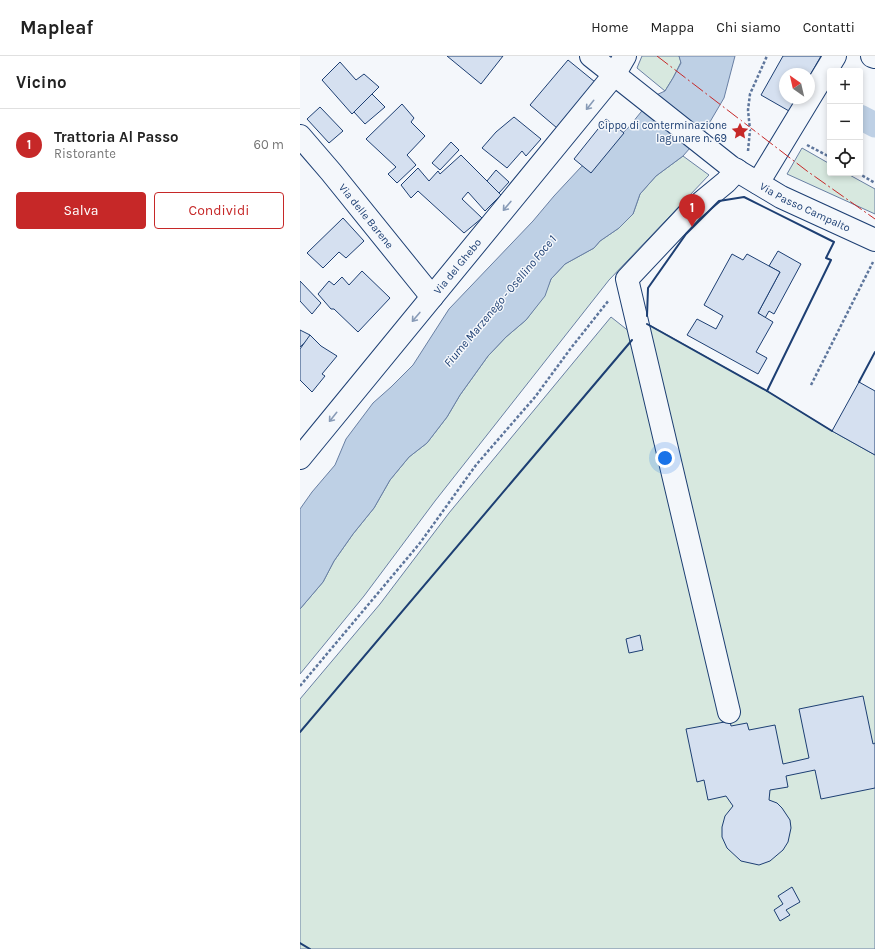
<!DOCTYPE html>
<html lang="it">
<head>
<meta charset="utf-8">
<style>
  body { margin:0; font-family:Karla,sans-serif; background:#f2f2f2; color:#222 }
  .controls { position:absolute; right:12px; top:12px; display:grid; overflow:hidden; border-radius:4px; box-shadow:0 2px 6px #0003 }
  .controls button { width:36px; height:36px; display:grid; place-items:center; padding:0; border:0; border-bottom:1px solid #e0e0e0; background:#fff; color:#222; font:20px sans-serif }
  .compass { position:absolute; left:479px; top:12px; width:36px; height:36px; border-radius:50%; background:#fff; box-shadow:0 2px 6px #0003; rotate:326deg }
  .you { position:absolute; left:365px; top:402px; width:14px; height:14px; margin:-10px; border:3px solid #fff; border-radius:50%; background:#1a73e8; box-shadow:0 0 0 6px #1a73e833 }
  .badge { display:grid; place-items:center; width:26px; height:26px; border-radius:50%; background:#c62828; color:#fff; font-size:13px; font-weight:700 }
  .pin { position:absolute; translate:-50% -33px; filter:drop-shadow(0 1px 2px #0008) }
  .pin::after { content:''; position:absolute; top:21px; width:14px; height:12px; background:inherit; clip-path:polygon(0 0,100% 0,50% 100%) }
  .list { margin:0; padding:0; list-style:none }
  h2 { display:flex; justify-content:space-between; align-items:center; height:52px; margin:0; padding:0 16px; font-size:17px }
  h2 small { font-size:13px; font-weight:400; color:#767676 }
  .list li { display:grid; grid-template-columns:26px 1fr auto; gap:12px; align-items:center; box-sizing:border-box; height:72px; padding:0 16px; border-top:1px solid #e0e0e0 }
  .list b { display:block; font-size:15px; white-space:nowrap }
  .list p { margin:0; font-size:13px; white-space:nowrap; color:#767676 }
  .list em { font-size:13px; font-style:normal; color:#767676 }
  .actions { display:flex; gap:8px; padding:12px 16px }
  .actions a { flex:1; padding:9px 0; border:1px solid #c62828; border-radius:4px; text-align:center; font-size:14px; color:#c62828 }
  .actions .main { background:#c62828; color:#fff }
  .icon { flex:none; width:22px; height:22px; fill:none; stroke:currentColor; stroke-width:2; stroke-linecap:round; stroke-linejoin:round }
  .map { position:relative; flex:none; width:575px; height:893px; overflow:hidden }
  header { display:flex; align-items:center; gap:24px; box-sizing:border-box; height:56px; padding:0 20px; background:#fff; border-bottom:1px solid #e0e0e0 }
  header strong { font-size:19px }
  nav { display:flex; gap:22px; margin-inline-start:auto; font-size:14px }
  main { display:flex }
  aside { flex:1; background:#fff }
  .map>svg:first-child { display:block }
</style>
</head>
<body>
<header>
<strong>Mapleaf</strong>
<nav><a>Home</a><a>Mappa</a><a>Chi siamo</a><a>Contatti</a></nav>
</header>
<main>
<aside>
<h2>Vicino<small></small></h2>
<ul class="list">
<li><span class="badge">1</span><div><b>Trattoria Al Passo</b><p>Ristorante</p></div><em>60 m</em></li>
</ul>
<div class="actions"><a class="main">Salva</a><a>Condividi</a></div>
</aside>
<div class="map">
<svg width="575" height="893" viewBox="0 0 575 893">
  <rect width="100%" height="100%" fill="#f4f7fb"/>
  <!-- green -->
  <g fill="#d7e8df" stroke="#687fa3">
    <polygon points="342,0 379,0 381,6 373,22 365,35 337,12"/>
    <polygon points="502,92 530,108 530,117 546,117 575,133 575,158 487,118"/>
    <polygon points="383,100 409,119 309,224 135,445 64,540 0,618 0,553 23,526 34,505 53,478 74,452 90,424 109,401 127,387 147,361 160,339 188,300 206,281 226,264 244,240 251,223 265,208 294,192 300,185 319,172 333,158 340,138 356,120"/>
    <polygon points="311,261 335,280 346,267 467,335 532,375 575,399 575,893 0,893 0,643 80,548 149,457"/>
  </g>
  <!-- water -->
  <polygon fill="#bed0e5" stroke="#687fa3" points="379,0 435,0 424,42 404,76 383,100 356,120 340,138 333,158 319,172 300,185 294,192 265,208 251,223 245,240 226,264 206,281 188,300 160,339 147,361 127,387 109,401 90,424 74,452 53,478 34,505 23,526 0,553 0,453 12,436 35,409 46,383 73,347 91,331 113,309 149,253 233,165 254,140 281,111 299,99 328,72 354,40 365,35 373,22 381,7"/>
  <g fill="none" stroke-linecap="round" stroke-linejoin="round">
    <!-- canal -->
    <polyline stroke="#bed0e5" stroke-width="25" points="560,61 575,69"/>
  </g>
  <!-- building -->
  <g fill="#d5e0f0" stroke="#1d3f73">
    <polygon points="147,0 203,0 181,28"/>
    <polygon points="483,0 521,0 509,21 509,18 485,18 485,42 497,42 489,55 461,39"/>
    <polygon points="268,4 295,26 257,72 230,49"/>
    <polygon points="40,6 56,24 64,18 79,31 52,58 22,24"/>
    <polygon points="72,38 85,51 65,68 54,56"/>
    <polygon points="102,48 114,62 111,66 125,80 107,99 116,109 97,127 88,118 96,111 66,83"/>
    <polygon points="20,51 43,75 29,87 7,63"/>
    <polygon points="214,61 241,83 226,100 222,95 207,112 182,92 196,76"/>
    <polygon points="306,63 324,77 291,117 274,103"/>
    <polygon points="151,86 159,94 140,114 132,107"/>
    <polygon points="161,99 201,139 185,155 168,136 162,143 182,162 164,177 118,135 111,142 101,129 118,112 129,125 138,115 140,118"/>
    <polygon points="196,114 209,126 199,137 187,125"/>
    <polygon points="43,162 64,185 46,202 39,196 23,212 7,197"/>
    <polygon points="478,195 501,208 474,258 469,255 465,262 458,257 480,216 469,210"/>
    <polygon points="432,198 443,204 447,198 480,216 458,257 473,266 456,296 467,302 458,318 387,279 397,263 416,273 423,260 404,249"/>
    <polygon points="62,215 90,242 58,276 34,253 31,253 18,238 29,225 34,229 42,221 49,229"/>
    <polygon points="0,225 21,247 12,258 0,245"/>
    <polygon points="0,274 10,279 9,283 0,291"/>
    <polygon points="10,279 21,290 37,300 22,318 25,320 12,336 0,324 0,293"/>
    <polygon points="559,326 575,335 575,399 532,375"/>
    <polygon points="340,579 343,594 329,597 326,583"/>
    <polygon points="563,640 573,688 575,687 575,732 521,743 515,714 486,720 488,731 470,734 469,744 477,747 482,752 490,764 491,772 488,786 483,794 470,805 459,809 441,805 427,792 422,781 422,771 425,760 433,750 426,740 408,744 404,724 397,726 386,673 430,665 431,670 447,667 449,674 475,669 483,708 509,702 499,653"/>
    <polygon points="492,831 500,846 486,854 490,859 480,865 474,854 483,848 478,840"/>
  </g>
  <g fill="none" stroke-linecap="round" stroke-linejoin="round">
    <!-- minor casing -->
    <g stroke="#1d3f73" stroke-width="24">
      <g id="minor">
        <path id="s1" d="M291,0L431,111L481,141L575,184"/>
        <polyline points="572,0 575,1"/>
        <path id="s2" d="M0,80L31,116L132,241"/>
        <polyline points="458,127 535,0"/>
        <path id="s3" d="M0,402L314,19L325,0"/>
        <polyline points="429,656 327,223 392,154 426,126 437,114"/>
      </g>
    </g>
    <!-- path -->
    <g stroke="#5e769c" stroke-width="2.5" stroke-dasharray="3 2" stroke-linecap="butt">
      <polyline points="507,89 530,101"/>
      <polyline points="448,95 450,74 448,54 450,38 467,0"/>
      <polyline points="558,117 575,127"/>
      <polyline points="511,329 573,206"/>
      <polyline points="0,630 120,487 176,409 235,341 271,292 309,244"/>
    </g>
    <!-- minor -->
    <use href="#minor" stroke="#f4f7fb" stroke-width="22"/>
    <!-- wall -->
    <g stroke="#1d3f73" stroke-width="2">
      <polyline points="347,260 348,232 386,178 419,145 444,141 534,186 526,202 531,204 467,335"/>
      <polyline points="347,268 467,335 532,375"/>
      <polyline points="559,326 575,296"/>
      <polyline points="0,676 332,284"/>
      <polyline points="0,887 10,893"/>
    </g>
    <!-- power -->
    <polyline stroke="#c62828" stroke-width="1" stroke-dasharray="14 3 2 3" stroke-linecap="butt" points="357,0 507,115 575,163"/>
  </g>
  <!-- one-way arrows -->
  <defs><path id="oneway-shaft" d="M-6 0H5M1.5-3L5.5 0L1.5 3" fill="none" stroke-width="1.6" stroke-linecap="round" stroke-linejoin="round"/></defs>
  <g stroke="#889bb7">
    <use href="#oneway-shaft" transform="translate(290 49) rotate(129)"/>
    <use href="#oneway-shaft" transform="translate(207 150) rotate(130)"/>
    <use href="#oneway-shaft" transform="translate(116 261) rotate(130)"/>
    <use href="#oneway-shaft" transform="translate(33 361) rotate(129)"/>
  </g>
  <!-- icons -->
  <defs>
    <g id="sight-bare" transform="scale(1.38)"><path d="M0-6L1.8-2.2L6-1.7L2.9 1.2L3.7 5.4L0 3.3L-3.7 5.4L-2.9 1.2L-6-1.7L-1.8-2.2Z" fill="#c62828" stroke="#f4f7fb" stroke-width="2.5" paint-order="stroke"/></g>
  </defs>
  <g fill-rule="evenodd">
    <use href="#sight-bare" x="440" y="75"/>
  </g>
  <g text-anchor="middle" stroke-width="3" stroke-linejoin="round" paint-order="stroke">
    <!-- poi labels -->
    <g font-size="11" fill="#1d3f73" stroke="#f4f7fb" text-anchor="end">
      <text x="427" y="73">Cippo di conterminazione<tspan x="427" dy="13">lagunare n. 69</tspan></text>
    </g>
    <!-- street labels -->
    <g font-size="11" fill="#1d3f73" stroke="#f4f7fb">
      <text dy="4" stroke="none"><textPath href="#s1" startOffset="263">Via Passo Campalto</textPath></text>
      <text dy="4" stroke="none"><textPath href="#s2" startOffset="104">Via delle Barene</textPath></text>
      <text dy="4" stroke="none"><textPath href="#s3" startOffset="248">Via del Ghebo</textPath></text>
    </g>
    <!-- water labels -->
    <g font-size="12" font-style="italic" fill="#1d3f73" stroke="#f4f7fb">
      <text transform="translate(200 245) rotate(-50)" y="4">Fiume Marzenego - Osellino Foce 1</text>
    </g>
  </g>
</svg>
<div class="controls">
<button>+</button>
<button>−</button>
<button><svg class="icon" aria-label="locate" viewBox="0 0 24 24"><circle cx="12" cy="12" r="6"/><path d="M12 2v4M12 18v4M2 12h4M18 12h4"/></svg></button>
</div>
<svg class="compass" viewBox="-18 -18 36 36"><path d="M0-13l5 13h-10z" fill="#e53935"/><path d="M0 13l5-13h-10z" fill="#767676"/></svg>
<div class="you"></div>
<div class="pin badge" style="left:392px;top:171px">1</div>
</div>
</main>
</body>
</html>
